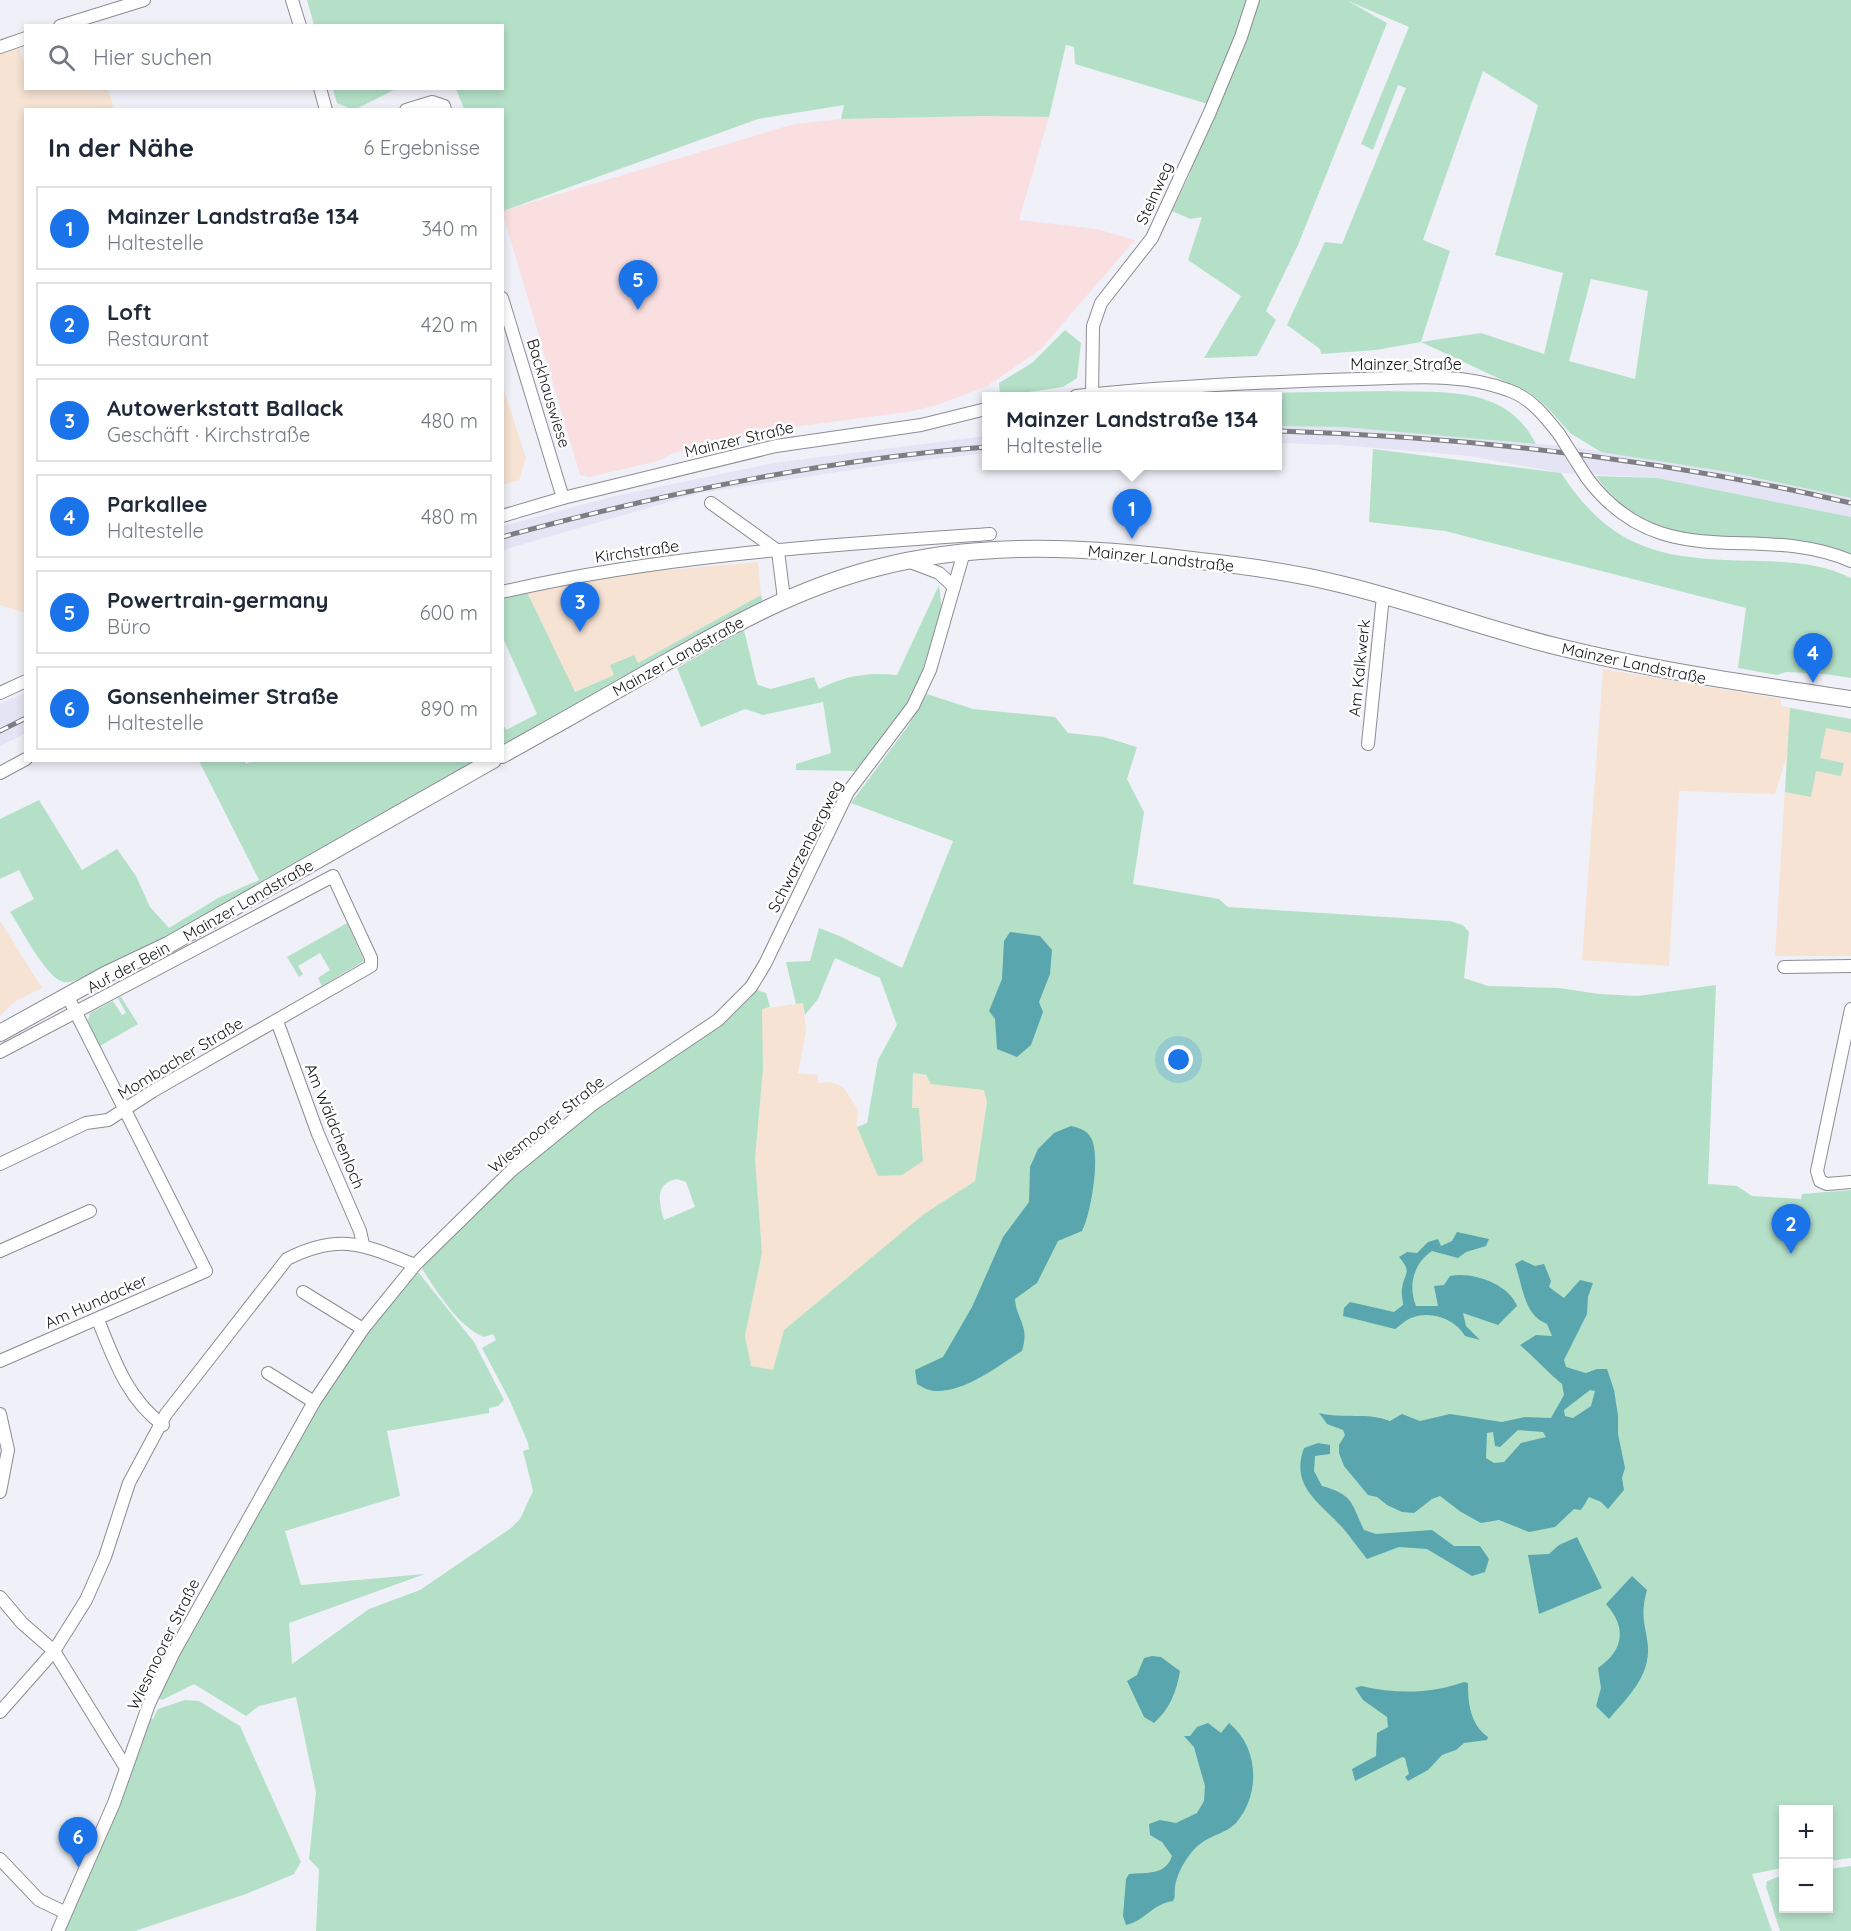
<!DOCTYPE html>
<html lang="de">
<head>
<meta charset="utf-8">
<style>
  body { margin:0; font-family:Quicksand,sans-serif; background:#f6f6f7; color:#1f2937 }
  .controls { position:absolute; right:18px; bottom:18px; display:grid; overflow:hidden; border-radius:0px; box-shadow:0 3px 9px #0003 }
  .controls button { width:54px; height:54px; display:grid; place-items:center; padding:0; border:0; border-bottom:2px solid #e0e1e3; background:#fff; color:#1f2937; font:30px sans-serif }
  .you { position:absolute; left:1179px; top:1060px; width:21px; height:21px; margin:-15px; border:4px solid #fff; border-radius:50%; background:#1a73e8; box-shadow:0 0 0 9px #1a73e833 }
  .badge { display:grid; place-items:center; width:39px; height:39px; border-radius:50%; background:#1a73e8; color:#fff; font-size:20px; font-weight:700 }
  .pin { position:absolute; translate:-50% -50px; filter:drop-shadow(0 2px 3px #0008) }
  .pin::after { content:''; position:absolute; top:32px; width:21px; height:18px; background:inherit; clip-path:polygon(0 0,100% 0,50% 100%) }
  .popup { position:absolute; left:982px; top:392px; width:300px; height:78px; box-sizing:border-box; display:grid; place-content:center; border-radius:0px; background:#fff; filter:drop-shadow(0 2px 4px #0005); font-size:20px; white-space:nowrap; color:#747a83 }
  .popup b { font-size:22px; color:#1f2937 }
  .popup::after { content:''; position:absolute; left:50%; top:100%; margin-left:-12px; border:12px solid transparent; border-top-color:#fff }
  .list { margin:0; padding:0; list-style:none }
  h2 { display:flex; justify-content:space-between; align-items:center; height:78px; margin:0; padding:0 24px; font-size:26px }
  h2 small { font-size:20px; font-weight:400; color:#747a83 }
  .list li { display:grid; grid-template-columns:39px 1fr auto; gap:18px; align-items:center; box-sizing:border-box; height:84px; margin:0 12px 12px; padding:0 12px; border:2px solid #e0e1e3; border-radius:0px }
  .list b { display:block; font-size:22px; white-space:nowrap }
  .list p { margin:0; font-size:20px; white-space:nowrap; color:#747a83 }
  .list em { font-size:20px; font-style:normal; color:#747a83 }
  .icon { flex:none; width:33px; height:33px; fill:none; stroke:currentColor; stroke-width:2; stroke-linecap:round; stroke-linejoin:round }
  .map { position:relative; flex:none; width:1851px; height:1931px; overflow:hidden }
  .search { position:absolute; background:#fff; box-shadow:0 3px 9px #0003; left:24px; top:24px; width:480px; height:66px; display:flex; align-items:center; gap:15px; box-sizing:border-box; padding:0 21px; border-radius:0px; color:#747a83; font-size:22px }
  .panel { position:absolute; background:#fff; box-shadow:0 3px 9px #0003; left:24px; top:108px; width:480px; height:654px; border-radius:0px }
  .map>svg:first-child { display:block }
</style>
</head>
<body>
<div class="map">
<svg width="1851" height="1931" viewBox="0 0 1851 1931">
  <rect width="100%" height="100%" fill="#f0f0f9"/>
  <!-- commercial -->
  <polygon fill="#fadfe1" points="983,116 1049,117 1019,220 1097,229 1135,240 1040,350 987,386 937,405 908,412 785,428 673,453 658,461 590,477 580,475 502,211 794,124 841,119"/>
  <!-- industrial -->
  <g fill="#f6e3d3">
    <polygon points="18,46 25,65 26,88 108,89 114,109 26,110 25,613 0,605 0,52"/>
    <polygon points="503,387 526,458 519,480 503,485"/>
    <polygon points="758,562 761,595 638,663 611,665 614,675 574,692 527,592 625,574"/>
    <polygon points="1603,669 1781,699 1781,706 1851,719 1851,956 1775,956 1787,755 1775,794 1679,791 1669,966 1582,960"/>
    <polygon points="0,921 42,988 14,1002 0,1016"/>
    <polygon points="803,1003 806,1031 798,1073 818,1075 818,1083 831,1082 844,1088 858,1110 857,1127 923,1161 919,1108 912,1108 913,1073 984,1090 987,1102 975,1181 924,1214 784,1330 773,1370 750,1366 745,1336 762,1253 755,1158 763,1069 761,1009"/>
  </g>
  <!-- built -->
  <g fill="#e4e4f4">
    <polygon points="1278,426 1343,427 1464,436 1580,448 1728,472 1851,498 1851,517 1657,478 1561,473 1470,456 1340,445 1278,443"/>
    <polygon points="986,436 986,453 898,463 700,493 503,550 503,526 611,497 774,463"/>
    <polygon points="25,693 25,734 0,746 0,704"/>
  </g>
  <!-- green -->
  <g fill="#b5e0c8" fill-rule="evenodd">
    <path d="M307,0H1851V498L1728,472L1601,452L1570,433L1546,406L1530,393L1421,342L1376,350L1321,354L1320,349L1287,325L1325,242L1342,244L1406,88L1398,85L1373,150L1361,144L1409,27L1348,1L1387,23L1298,245L1266,311L1276,320L1257,356L1204,358L1241,296L1188,260L1202,217L1190,219L1172,211L1190,174L1208,104L1075,64L1074,47L1066,45L1049,117L983,116L841,119L844,105L758,119L503,211L502,110L464,109L456,89L502,88V26L314,25ZM1483,71L1538,105L1495,255L1563,273L1544,354L1481,333L1421,342L1450,251L1423,240ZM1591,279L1648,291L1635,379L1569,361Z"/>
    <polygon points="333,89 333,88 396,89 354,110 337,103"/>
    <polygon points="1065,330 1081,343 1077,378 1063,387 1000,396 999,383 1032,363"/>
    <path d="M1388,391C1446,393 1506,385 1536,444L1343,427L1278,426V396H1233L1259,393Z"/>
    <path d="M1373,449L1561,473C1614,554 1667,559 1758,561C1791,562 1821,563 1851,578V678L1824,674L1786,672L1777,675L1738,668L1746,608L1445,531L1369,522Z"/>
    <path d="M1596,476L1657,478L1851,517V555C1765,517 1663,571 1596,476Z"/>
    <path d="M939,585L942,609L919,681L898,718L855,771L796,770V764L831,753L823,702L763,715L745,709L701,727L677,668L744,630L756,680L758,685L771,689L814,677L819,689C845,676 867,672 897,675Z"/>
    <polygon points="527,592 575,692 614,675 610,665 634,655 638,663 761,595 763,602 503,750 502,722 506,730 537,714 503,638 503,594"/>
    <path d="M927,694L973,709L1055,717L1068,733L1104,737L1137,747L1127,779L1144,812L1133,884L1219,899L1228,907L1450,921L1463,925L1469,932L1464,978L1488,986L1559,988L1599,994L1638,996L1716,985L1708,1184L1737,1186L1752,1196L1801,1199L1802,1194L1851,1190V1858L1829,1861L1828,1810H1784L1783,1868L1752,1874L1772,1931H316L319,1869L309,1859L316,1792L296,1697L259,1706L246,1716L194,1684L162,1700L155,1697L307,1421L348,1363L346,1357L414,1272L419,1273L474,1342L504,1400L498,1406L489,1408V1413L387,1431L400,1496L285,1531L301,1585L425,1574L289,1623L292,1664L369,1609L420,1590L511,1528L520,1519L533,1491L523,1451L529,1449L528,1443L510,1401L482,1348L496,1340L493,1334L484,1337C459,1328 435,1289 421,1267L521,1166L583,1115L714,1029L757,990L766,993L770,1007L762,1009L763,1069L755,1158L762,1253L745,1336L751,1366L773,1370L784,1330L924,1214L975,1181L987,1102L984,1090L931,1084L926,1075L913,1073L912,1108H919L923,1161L902,1175L878,1176L857,1127L867,1123L878,1060L897,1025L880,978L835,958L818,999L805,1015L803,1003L796,1004L786,962L810,961L819,928L842,937L902,968L953,841L851,803L908,726ZM677,1179L686,1182L695,1207L664,1220C659,1203 654,1183 677,1179Z"/>
    <polygon points="1790,708 1851,719 1851,733 1826,728 1820,758 1844,763 1841,776 1816,771 1811,797 1785,792"/>
    <path d="M254,760L484,761L147,949L81,982L79,979C73,981 67,984 61,981C44,974 21,928 10,912L34,899L19,870L0,879V819L39,800L82,870L117,849L136,876L150,907L169,928L218,898L259,880L199,761H244L246,764Z"/>
    <polygon points="347,923 364,961 322,986 318,978 330,970 320,953 298,966 303,974 299,977 287,957"/>
    <polygon points="121,997 138,1024 100,1046 88,1021 90,1013 113,1001 122,1015 126,1013 118,998"/>
    <polygon points="185,1700 199,1701 240,1726 301,1862 294,1874 246,1894 135,1931 64,1931 80,1889 84,1888 97,1859 94,1852 98,1844 105,1840 123,1798 122,1785 129,1781 150,1719 153,1719 158,1709"/>
    <polygon points="1851,1866 1851,1931 1780,1931 1766,1887 1767,1881 1783,1875 1784,1908 1828,1908 1829,1869"/>
  </g>
  <!-- water -->
  <g fill="#59a6af" fill-rule="evenodd">
    <polygon points="1010,932 1040,936 1052,950 1050,974 1039,1002 1043,1012 1031,1045 1017,1057 997,1049 995,1019 989,1011 1002,979 1004,941"/>
    <path d="M1071,1126C1079,1128 1087,1130 1091,1138C1101,1155 1091,1214 1082,1231L1058,1241L1037,1283L1015,1299C1017,1322 1030,1325 1022,1351C996,1367 966,1392 935,1391C929,1391 922,1387 917,1384L915,1370L943,1357L972,1307L1003,1237L1029,1202L1030,1167L1038,1149L1054,1133Z"/>
    <path d="M1457,1232L1489,1239L1486,1246L1466,1252L1458,1258L1432,1251C1413,1264 1408,1286 1416,1306H1438L1434,1286L1444,1285L1450,1276C1472,1271 1509,1284 1517,1306L1498,1325L1463,1313L1466,1326L1480,1340L1465,1336C1455,1319 1431,1310 1411,1318C1405,1320 1400,1326 1395,1329L1343,1316L1344,1308L1350,1302L1394,1312L1403,1305C1403,1300 1401,1294 1402,1289C1404,1272 1413,1273 1399,1257L1407,1252L1417,1253L1428,1242L1438,1239L1441,1246L1452,1241Z"/>
    <path d="M1522,1260L1535,1266L1544,1264L1551,1281L1549,1287L1564,1298L1580,1280L1593,1283L1588,1297L1587,1314L1564,1360L1566,1367L1586,1373L1597,1369H1607L1614,1390L1618,1415V1434L1625,1468L1622,1478L1624,1490L1608,1509L1601,1502L1589,1497L1581,1510L1574,1509L1555,1527L1529,1532L1499,1520L1481,1523L1461,1512L1440,1496L1432,1499L1414,1513L1402,1512L1387,1505L1377,1497L1368,1495L1344,1466L1339,1453V1445L1345,1435L1343,1430L1327,1424L1319,1413C1343,1419 1367,1412 1390,1421L1402,1414L1420,1421L1450,1414L1502,1422L1525,1417L1551,1418L1564,1395L1562,1384C1547,1372 1535,1358 1520,1345L1536,1335L1552,1336L1547,1324C1523,1315 1523,1285 1515,1264ZM1590,1390L1595,1391L1591,1406L1573,1418L1565,1416L1564,1410ZM1518,1430L1543,1432L1546,1437L1521,1443L1504,1462L1494,1463L1486,1458L1487,1433L1493,1432L1495,1446L1500,1447Z"/>
    <path d="M1318,1443L1330,1445V1454L1315,1456L1314,1471L1322,1486C1354,1495 1351,1503 1364,1530L1376,1534L1432,1530L1454,1546H1480L1489,1559L1485,1572L1472,1576L1427,1549L1399,1547L1367,1559C1358,1548 1350,1536 1341,1526C1319,1502 1290,1486 1304,1448Z"/>
    <polygon points="1577,1537 1602,1588 1539,1614 1528,1555 1549,1554 1559,1545"/>
    <path d="M1632,1576L1647,1590C1640,1616 1645,1621 1648,1646C1650,1677 1627,1698 1609,1719L1596,1706L1601,1688L1598,1668C1624,1650 1627,1628 1606,1604Z"/>
    <path d="M1152,1656L1161,1657L1180,1671C1177,1690 1170,1709 1154,1723L1144,1717L1127,1681L1137,1675L1144,1658Z"/>
    <path d="M1464,1682L1468,1683C1468,1703 1470,1724 1488,1737L1487,1740L1464,1743L1456,1750L1442,1755L1428,1770L1408,1781L1405,1777L1409,1774L1405,1758L1402,1757L1355,1781L1352,1769L1376,1756L1377,1733L1388,1727L1387,1717L1363,1700L1355,1688L1361,1686C1397,1694 1430,1694 1464,1682Z"/>
    <path d="M1208,1723L1221,1733L1229,1723C1259,1747 1261,1794 1236,1823C1225,1834 1211,1835 1200,1844C1189,1852 1176,1874 1175,1888C1174,1893 1176,1896 1173,1901C1152,1904 1145,1921 1126,1925L1123,1916L1126,1879L1129,1874C1147,1872 1165,1876 1172,1856L1162,1842L1150,1835L1149,1824L1160,1820L1176,1823L1197,1813L1204,1801L1205,1786L1197,1758L1194,1747L1184,1736H1190L1197,1727Z"/>
  </g>
  <g fill="none" stroke-linecap="round" stroke-linejoin="round">
    <!-- street casing -->
    <g stroke="#8c8c94" stroke-width="14">
      <g id="street">
        <polyline points="292,0 300,26"/>
        <polyline points="60,26 144,0"/>
        <polyline points="0,47 26,38"/>
        <polyline points="320,88 326,110"/>
        <polyline points="406,110 432,102 444,106 445,110"/>
        <polyline points="502,298 563,498"/>
        <polyline points="1092,395 1093,326 1101,303 1152,238 1210,112 1241,37 1253,0"/>
        <path d="M1076,396C1169,386 1265,382 1359,379C1408,378 1461,372 1508,390C1531,398 1544,415 1559,434"/>
        <path d="M1587,478C1663,579 1756,520 1851,561"/>
        <polyline points="711,503 778,551 784,599"/>
        <polyline points="502,516 563,498 776,446 921,425 986,409"/>
        <polyline points="910,562 939,573 954,587"/>
        <path d="M502,592C661,555 828,545 990,534"/>
        <polyline points="0,693 26,681"/>
        <polyline points="1368,744 1383,596"/>
        <polyline points="0,773 26,759"/>
        <polyline points="1784,967 1851,966"/>
        <polyline points="1851,1009 1817,1171 1820,1181 1827,1184 1851,1182"/>
        <polyline points="277,1021 318,1134 360,1231 363,1244"/>
        <polyline points="0,1052 333,876 371,958 371,966 153,1091 108,1120 86,1123 0,1164"/>
        <polyline points="0,1251 90,1211"/>
        <polyline points="303,1292 363,1329"/>
        <path d="M98,1320C114,1359 127,1399 163,1425"/>
        <polyline points="0,1361 206,1271 67,995"/>
        <polyline points="268,1373 314,1402"/>
        <polyline points="0,1414 8,1450 0,1492"/>
        <polyline points="0,1597 22,1623 54,1651 126,1768"/>
        <path d="M0,1712L54,1651L86,1600L105,1557L129,1483L166,1414L287,1259C340,1232 364,1245 415,1265"/>
        <polyline points="0,1859 39,1900 64,1912"/>
        <polyline points="58,1931 114,1803 149,1704 174,1652 314,1402 363,1329 415,1265 512,1170 593,1104 718,1020 751,987 765,964 848,792 913,706 930,670 964,552"/>
      </g>
    </g>
    <!-- secondary casing -->
    <g stroke="#8c8c94" stroke-width="18">
      <g id="secondary">
        <path d="M502,755C556,725 609,695 663,664C732,625 798,588 876,568C982,540 1092,547 1200,561C1247,566 1293,572 1340,584C1411,601 1480,627 1551,645C1650,670 1750,684 1851,699"/>
        <polyline points="0,1033 105,975 168,945 493,760"/>
      </g>
    </g>
    <!-- street -->
    <use href="#street" stroke="#fff" stroke-width="12"/>
    <!-- secondary -->
    <use href="#secondary" stroke="#fff" stroke-width="16"/>
    <!-- rail casing -->
    <g stroke="#7d7d83" stroke-width="5">
      <g id="rail">
        <path d="M1278,431C1471,437 1662,459 1851,503"/>
        <path d="M502,537C660,494 823,460 986,447"/>
        <polyline points="0,731 26,718"/>
      </g>
    </g>
    <!-- rail -->
    <use href="#rail" stroke="#fff" stroke-width="3" stroke-dasharray="9" stroke-linecap="butt"/>
    <!-- street-bridge casing -->
    <g stroke="#8c8c94" stroke-width="14" stroke-linecap="butt">
      <polyline id="street-bridge" points="1559,434 1587,478"/>
    </g>
    <!-- street-bridge -->
    <use href="#street-bridge" stroke="#fff" stroke-width="12"/>
  </g>
  <g text-anchor="middle" stroke-width="5" stroke-linejoin="round" paint-order="stroke">
    <!-- street labels -->
    <g font-size="16" fill="#161619" stroke="#fff">
      <text transform="translate(1154 193) rotate(-66)" y="6">Steinweg</text>
      <text x="1406" y="370">Mainzer Straße</text>
      <text transform="translate(549 393) rotate(73)" y="6">Backhauswiese</text>
      <text transform="translate(739 439) rotate(-13)" y="6">Mainzer Straße</text>
      <text transform="translate(637 551) rotate(-8)" y="6">Kirchstraße</text>
      <text transform="translate(1161 558) rotate(6)" y="6">Mainzer Landstraße</text>
      <text transform="translate(678 656) rotate(-29)" y="6">Mainzer Landstraße</text>
      <text transform="translate(1634 663) rotate(12)" y="6">Mainzer Landstraße</text>
      <text transform="translate(1359 668) rotate(-84)" y="6">Am Kalkwerk</text>
      <text transform="translate(805 846) rotate(-63)" y="6">Schwarzenbergweg</text>
      <text transform="translate(248 900) rotate(-30)" y="6">Mainzer Landstraße</text>
      <text transform="translate(128 967) rotate(-28)" y="6">Auf der Bein</text>
      <text transform="translate(180 1058) rotate(-31)" y="6">Mombacher Straße</text>
      <text transform="translate(546 1124) rotate(-39)" y="6">Wiesmoorer Straße</text>
      <text transform="translate(335 1126) rotate(68)" y="6">Am Wäldchenloch</text>
      <text transform="translate(96 1301) rotate(-24)" y="6">Am Hundacker</text>
      <text transform="translate(163 1644) rotate(-64)" y="6">Wiesmoorer Straße</text>
    </g>
  </g>
</svg>
<div class="controls">
<button>+</button>
<button>−</button>
</div>
<div class="you"></div>
<div class="pin badge" style="left:1132px;top:539px">1</div>
<div class="popup"><b>Mainzer Landstraße 134</b>Haltestelle</div>
<div class="pin badge" style="left:1791px;top:1254px">2</div>
<div class="pin badge" style="left:580px;top:632px">3</div>
<div class="pin badge" style="left:1813px;top:683px">4</div>
<div class="pin badge" style="left:638px;top:310px">5</div>
<div class="pin badge" style="left:78px;top:1867px">6</div>
<div class="search"><svg class="icon" aria-label="search" viewBox="0 0 24 24"><circle cx="10" cy="10" r="6"/><path d="M15 15l6 6"/></svg>Hier suchen</div>
<section class="panel">
<h2>In der Nähe<small>6 Ergebnisse</small></h2>
<ul class="list">
<li><span class="badge">1</span><div><b>Mainzer Landstraße 134</b><p>Haltestelle</p></div><em>340 m</em></li>
<li><span class="badge">2</span><div><b>Loft</b><p>Restaurant</p></div><em>420 m</em></li>
<li><span class="badge">3</span><div><b>Autowerkstatt Ballack</b><p>Geschäft · Kirchstraße</p></div><em>480 m</em></li>
<li><span class="badge">4</span><div><b>Parkallee</b><p>Haltestelle</p></div><em>480 m</em></li>
<li><span class="badge">5</span><div><b>Powertrain-germany</b><p>Büro</p></div><em>600 m</em></li>
<li><span class="badge">6</span><div><b>Gonsenheimer Straße</b><p>Haltestelle</p></div><em>890 m</em></li>
</ul>
</section>
</div>
</body>
</html>
